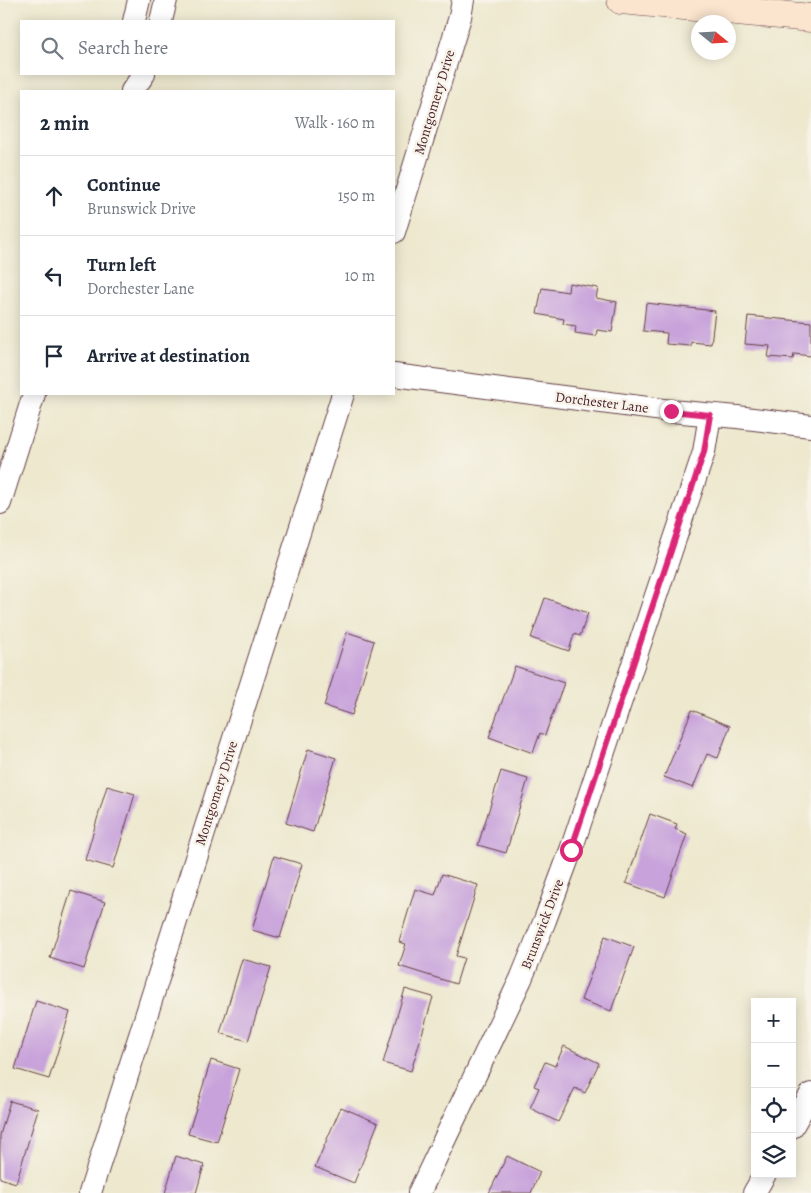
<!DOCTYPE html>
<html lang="en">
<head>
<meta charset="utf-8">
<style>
  body { margin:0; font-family:Alegreya,serif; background:#f2f2f3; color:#1f2937 }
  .controls { position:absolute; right:15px; bottom:15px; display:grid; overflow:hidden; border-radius:0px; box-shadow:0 2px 12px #0003 }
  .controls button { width:45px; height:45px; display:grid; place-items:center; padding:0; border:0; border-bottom:1px solid #e0e1e3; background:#fff; color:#1f2937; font:25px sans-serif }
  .compass { position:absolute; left:691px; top:15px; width:45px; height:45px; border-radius:50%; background:#fff; box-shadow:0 2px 12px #0003; rotate:108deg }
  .stop { position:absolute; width:15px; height:15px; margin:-11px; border:4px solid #db2777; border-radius:50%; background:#fff }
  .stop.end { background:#db2777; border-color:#fff; box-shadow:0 1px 5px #0008 }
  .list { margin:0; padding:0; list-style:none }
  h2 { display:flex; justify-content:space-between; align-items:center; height:65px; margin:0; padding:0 20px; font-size:21px }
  h2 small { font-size:16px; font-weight:400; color:#747a83 }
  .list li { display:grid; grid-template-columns:32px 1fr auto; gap:15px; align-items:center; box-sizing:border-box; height:80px; padding:0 20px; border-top:1px solid #e0e1e3 }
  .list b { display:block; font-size:19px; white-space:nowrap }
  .list p { margin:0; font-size:16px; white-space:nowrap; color:#747a83 }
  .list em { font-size:16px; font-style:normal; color:#747a83 }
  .icon { flex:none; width:28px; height:28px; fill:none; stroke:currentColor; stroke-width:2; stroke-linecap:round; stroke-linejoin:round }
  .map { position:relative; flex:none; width:811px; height:1193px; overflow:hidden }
  .search { position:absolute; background:#fff; box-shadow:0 2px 12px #0003; left:20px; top:20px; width:375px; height:55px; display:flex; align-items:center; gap:12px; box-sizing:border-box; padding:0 18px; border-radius:0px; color:#747a83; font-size:19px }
  .panel { position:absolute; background:#fff; box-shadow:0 2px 12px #0003; left:20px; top:90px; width:375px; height:305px; border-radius:0px }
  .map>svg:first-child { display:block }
</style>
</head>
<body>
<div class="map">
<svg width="811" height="1193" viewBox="0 0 811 1193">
  <rect width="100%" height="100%" fill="#f7f3e8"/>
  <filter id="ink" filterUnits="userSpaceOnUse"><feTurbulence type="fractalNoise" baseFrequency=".02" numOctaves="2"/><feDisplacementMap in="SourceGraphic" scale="10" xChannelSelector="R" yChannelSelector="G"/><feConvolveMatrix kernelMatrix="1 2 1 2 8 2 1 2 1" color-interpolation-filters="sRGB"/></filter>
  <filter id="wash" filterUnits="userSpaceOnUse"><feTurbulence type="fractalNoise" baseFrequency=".0096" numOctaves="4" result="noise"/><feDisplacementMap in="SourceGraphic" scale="20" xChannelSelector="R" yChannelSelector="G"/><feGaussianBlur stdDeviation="1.12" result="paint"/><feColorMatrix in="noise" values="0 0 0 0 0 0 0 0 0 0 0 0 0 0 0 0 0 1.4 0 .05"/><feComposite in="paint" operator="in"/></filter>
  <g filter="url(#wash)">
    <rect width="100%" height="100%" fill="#ede8ce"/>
    <g id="blocks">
      <!-- building -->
      <g fill="#c8a3db">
        <polygon points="569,283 598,288 596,298 617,302 612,332 597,330 596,336 575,333 576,326 563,324 564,319 537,314 542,288 568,292"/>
        <polygon points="646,303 715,311 711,344 691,342 691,346 666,344 667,333 643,331"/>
        <polygon points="748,316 811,322 811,356 794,354 793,359 768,357 770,346 745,344"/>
        <polygon points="545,598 588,613 580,636 574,634 569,651 531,638"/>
        <polygon points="347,632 374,641 352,715 324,706"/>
        <polygon points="515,666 564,683 545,735 540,733 533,753 489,737"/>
        <polygon points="692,710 730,726 718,758 707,754 693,788 664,777"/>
        <polygon points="308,749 336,758 313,832 286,823"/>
        <polygon points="501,771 528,779 506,853 478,845"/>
        <polygon points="107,786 135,794 113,868 85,860"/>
        <polygon points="650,814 677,824 675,829 687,834 665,897 626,883"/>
        <polygon points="274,856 302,864 280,938 252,930"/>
        <polygon points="442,874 478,885 456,956 464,958 456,984 399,966 406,944 399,942 415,889 435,895"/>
        <polygon points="71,891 105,902 84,969 50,958"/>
        <polygon points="605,936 634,947 611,1011 581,1000"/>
        <polygon points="242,959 271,967 248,1041 220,1033"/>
        <polygon points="405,989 433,997 411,1071 383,1063"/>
        <polygon points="36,1001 70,1012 49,1079 15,1069"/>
        <polygon points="564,1046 599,1063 585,1093 575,1088 558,1122 530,1108 539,1088 534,1086 545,1062 555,1066"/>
        <polygon points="211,1060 239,1069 217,1142 188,1134"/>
        <polygon points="10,1101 38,1109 16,1183 0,1178 0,1135"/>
        <polygon points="341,1107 378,1123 354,1183 315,1167"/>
        <polygon points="176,1156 204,1165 196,1193 165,1193"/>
        <polygon points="507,1156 540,1172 531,1193 489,1193"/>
      </g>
    </g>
  </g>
  <g filter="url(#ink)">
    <use href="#blocks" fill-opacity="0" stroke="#623d43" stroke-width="1"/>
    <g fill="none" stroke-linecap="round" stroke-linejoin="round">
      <!-- street casing -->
      <g stroke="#623d43" stroke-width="24">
        <g id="street">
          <polyline points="134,21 139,0"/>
          <polyline points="161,21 166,0"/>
          <polyline points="132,91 144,74"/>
          <polyline points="394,232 460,17 463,0"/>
          <polyline points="394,375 671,411 737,417 811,426"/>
          <polyline points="0,503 34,394"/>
          <polyline points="792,1127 811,1094"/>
          <polyline points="90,1193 343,394"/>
          <polyline points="419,1193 521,979 545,920 571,850 704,452 710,415"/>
          <polyline points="754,1193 765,1174"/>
        </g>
      </g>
      <!-- secondary casing -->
      <g stroke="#623d43" stroke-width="29">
        <polyline id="secondary" points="621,0 811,18"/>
      </g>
      <!-- street -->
      <use href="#street" stroke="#fff" stroke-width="22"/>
      <!-- secondary -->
      <use href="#secondary" stroke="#fbe5cf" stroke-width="28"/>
    </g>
  </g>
  <g fill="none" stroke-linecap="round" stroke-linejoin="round" filter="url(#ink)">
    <!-- route -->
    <polyline stroke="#db2777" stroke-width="6" points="571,850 704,452 710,415 671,411"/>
  </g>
  <g text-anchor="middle" stroke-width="5" stroke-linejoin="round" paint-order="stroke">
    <!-- street labels -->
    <g font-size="14" fill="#4a1f2b" stroke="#f7f3e8">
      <text transform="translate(434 102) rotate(-73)" y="5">Montgomery Drive</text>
      <text transform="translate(602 402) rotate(7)" y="5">Dorchester Lane</text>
      <text transform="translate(216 793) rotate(-72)" y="5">Montgomery Drive</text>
      <text transform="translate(542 924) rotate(-69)" y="5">Brunswick Drive</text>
    </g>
  </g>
</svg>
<div class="controls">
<button>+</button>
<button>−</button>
<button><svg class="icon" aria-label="locate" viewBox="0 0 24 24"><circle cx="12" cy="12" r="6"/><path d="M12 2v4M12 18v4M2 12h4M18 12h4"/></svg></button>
<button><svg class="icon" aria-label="layers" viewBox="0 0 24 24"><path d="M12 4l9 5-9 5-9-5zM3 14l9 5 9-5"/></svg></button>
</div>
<svg class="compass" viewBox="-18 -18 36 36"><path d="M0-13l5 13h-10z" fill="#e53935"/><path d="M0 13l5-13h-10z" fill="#747a83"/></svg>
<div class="stop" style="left:571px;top:850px"></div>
<div class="stop end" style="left:671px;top:411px"></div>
<div class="search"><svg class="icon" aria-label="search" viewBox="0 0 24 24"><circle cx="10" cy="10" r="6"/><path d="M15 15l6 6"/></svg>Search here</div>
<section class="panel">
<h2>2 min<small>Walk · 160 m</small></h2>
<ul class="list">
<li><svg class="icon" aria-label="ahead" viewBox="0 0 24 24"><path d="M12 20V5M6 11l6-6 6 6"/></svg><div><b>Continue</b><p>Brunswick Drive</p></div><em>150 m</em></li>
<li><svg class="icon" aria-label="left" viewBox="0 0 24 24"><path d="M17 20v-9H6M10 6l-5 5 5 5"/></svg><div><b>Turn left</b><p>Dorchester Lane</p></div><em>10 m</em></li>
<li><svg class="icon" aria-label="arrive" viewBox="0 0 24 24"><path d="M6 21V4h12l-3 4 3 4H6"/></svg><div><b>Arrive at destination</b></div></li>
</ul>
</section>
</div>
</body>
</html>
